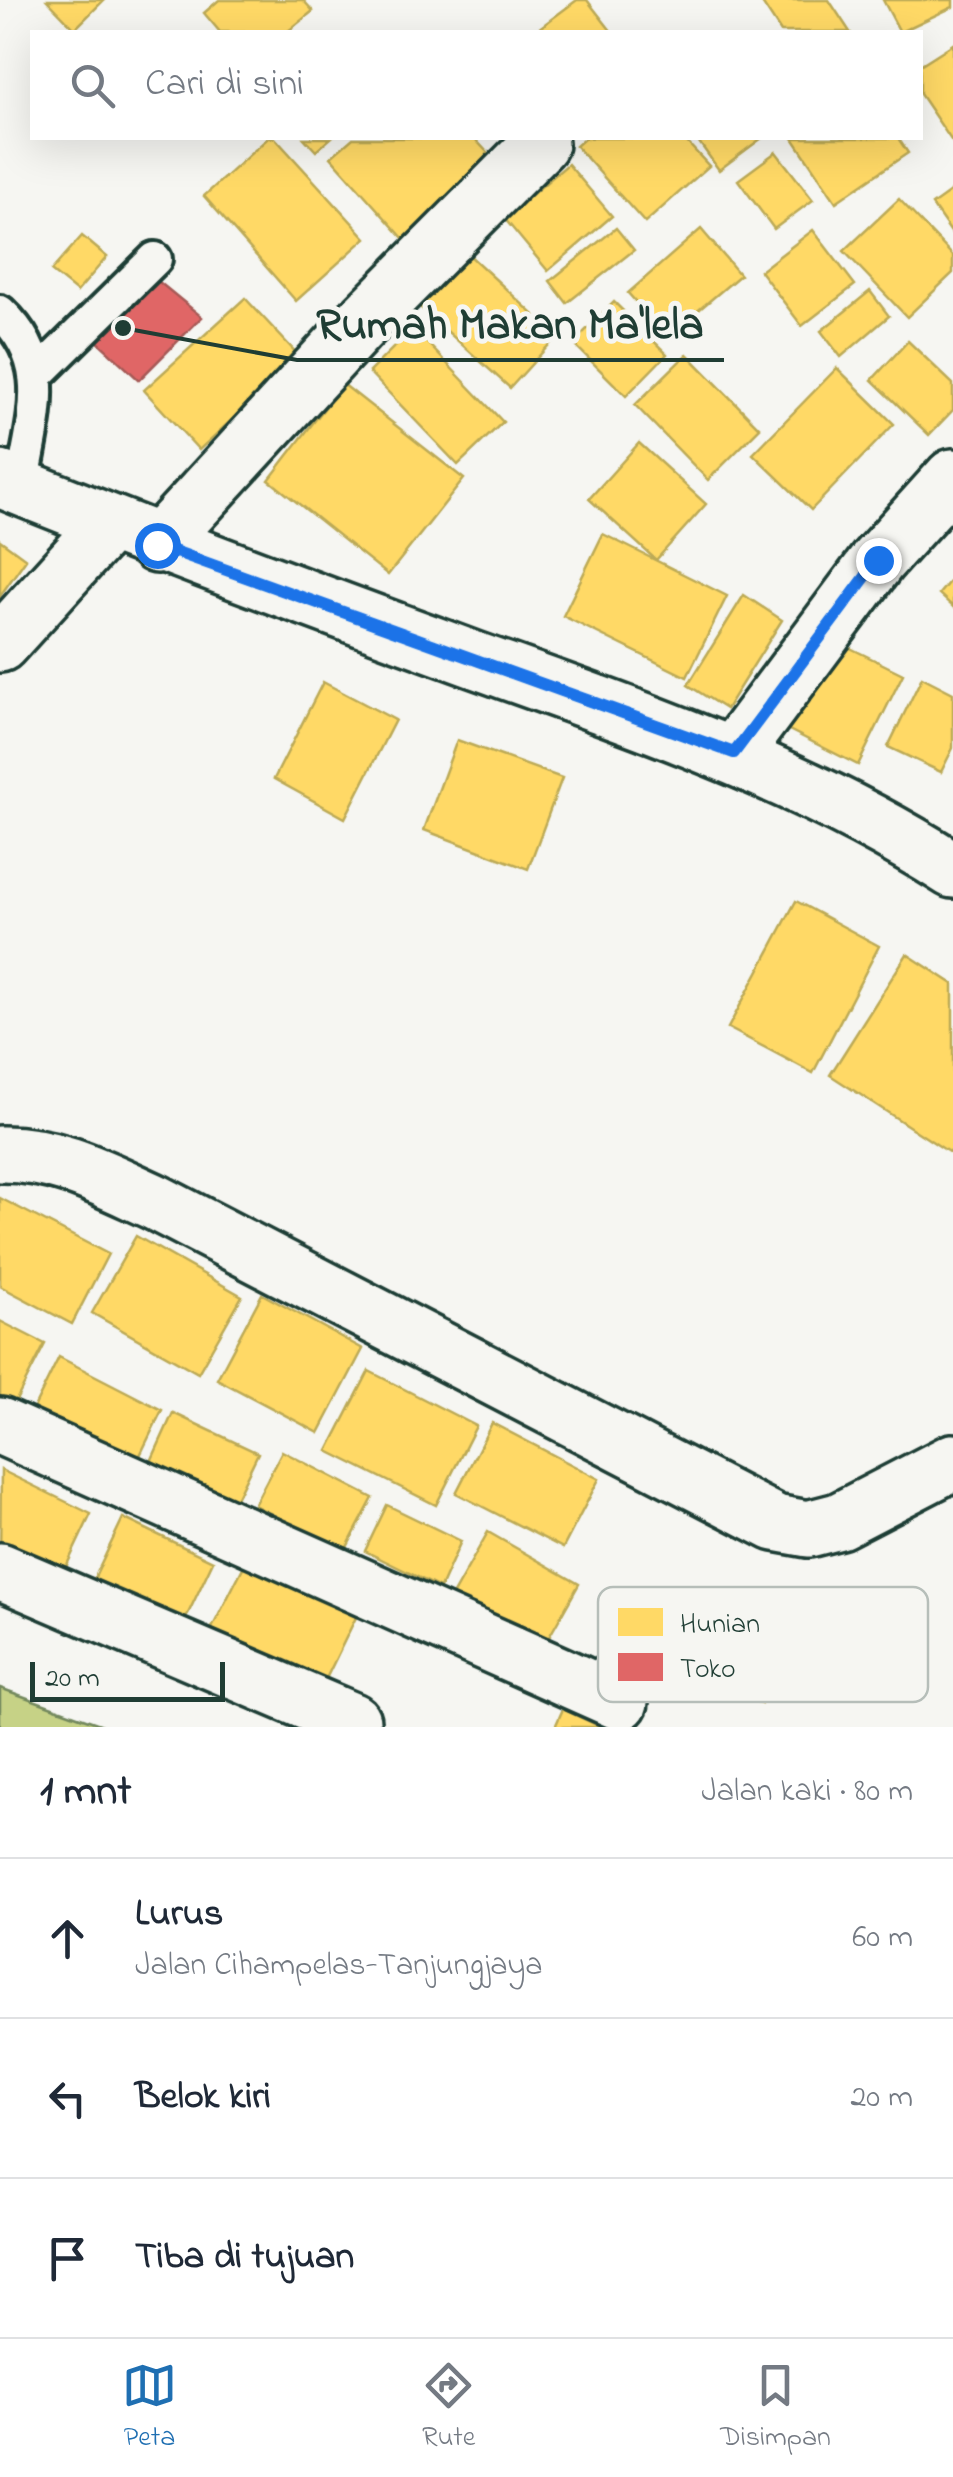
<!DOCTYPE html>
<html lang="id">
<head>
<meta charset="utf-8">
<style>
  body { margin:0; font-family:"Indie Flower",sans-serif; background:#f6f6f7; color:#1f2937 }
  .scale { position:absolute; left:30px; bottom:25px; width:195px; box-sizing:border-box; padding-left:10px; border:5px solid #1f3d34; border-top:0; font-size:28px; line-height:35px; white-space:nowrap; color:#1f3d34; -webkit-text-stroke:8px #f6f6f2; paint-order:stroke }
  .stop { position:absolute; width:30px; height:30px; margin:-22px; border:8px solid #1a73e8; border-radius:50%; background:#fff }
  .stop.end { background:#1a73e8; border-color:#fff; box-shadow:0 2px 10px #0008 }
  .list { margin:0; padding:0; list-style:none }
  h2 { display:flex; justify-content:space-between; align-items:center; height:130px; margin:0; padding:0 40px; font-size:42px }
  h2 small { font-size:32px; font-weight:400; color:#747a83 }
  .list li { display:grid; grid-template-columns:65px 1fr auto; gap:30px; align-items:center; box-sizing:border-box; height:160px; padding:0 40px; border-top:2px solid #e0e1e3 }
  .list b { display:block; font-size:38px; white-space:nowrap }
  .list p { margin:0; font-size:32px; white-space:nowrap; color:#747a83 }
  .list em { font-size:32px; font-style:normal; color:#747a83 }
  .icon { flex:none; width:55px; height:55px; fill:none; stroke:currentColor; stroke-width:2; stroke-linecap:round; stroke-linejoin:round }
  .map { position:relative; flex:none; width:953px; height:1727px; overflow:hidden }
  .search { position:absolute; background:#fff; box-shadow:0 10px 40px #0002; left:30px; right:30px; top:30px; height:110px; display:flex; align-items:center; gap:25px; box-sizing:border-box; padding:0 35px; border-radius:0px; color:#747a83; font-size:38px }
  .sheet { height:610px; background:#fff }
  nav { display:flex; justify-content:space-around; align-items:center; box-sizing:border-box; height:140px; border-top:2px solid #e0e1e3; background:#fff; font-size:28px; color:#747a83 }
  nav a { display:grid; justify-items:center; gap:5px }
  nav .on { color:#1f6fb2 }
  .map>svg:first-child { display:block }
</style>
</head>
<body>
<div class="map">
<svg width="953" height="1727" viewBox="0 0 953 1727">
  <rect width="100%" height="100%" fill="#f6f6f2"/>
  <filter id="ink" filterUnits="userSpaceOnUse"><feTurbulence type="fractalNoise" baseFrequency=".01" numOctaves="2"/><feDisplacementMap in="SourceGraphic" scale="20" xChannelSelector="R" yChannelSelector="G"/><feConvolveMatrix kernelMatrix="1 2 1 2 8 2 1 2 1" color-interpolation-filters="sRGB"/></filter>
  <g filter="url(#ink)">
    <!-- green -->
    <polygon fill="#c6d286" stroke="#72885d" stroke-width="2.5" points="0,1688 108,1727 0,1727"/>
    <!-- homes -->
    <g fill="#ffd966" stroke="#bcaa57" stroke-width="2.5">
      <polygon points="47,0 104,0 75,29"/>
      <polygon points="219,0 303,0 313,11 287,32 220,32 204,13"/>
      <polygon points="577,0 587,0 612,32 534,32"/>
      <polygon points="760,0 829,0 850,32 781,32"/>
      <polygon points="883,0 953,0 953,7 900,32"/>
      <polygon points="953,44 953,143 920,94 920,65"/>
      <polygon points="268,138 275,138 366,238 296,301 204,196"/>
      <polygon points="304,138 331,138 316,151"/>
      <polygon points="353,138 474,138 500,166 411,247 331,157"/>
      <polygon points="585,138 683,138 709,166 645,223 576,146"/>
      <polygon points="696,138 762,138 719,170"/>
      <polygon points="793,138 898,138 908,153 836,202"/>
      <polygon points="776,152 813,200 774,229 738,180"/>
      <polygon points="568,164 612,216 548,271 504,218"/>
      <polygon points="953,190 953,235 932,205"/>
      <polygon points="899,199 953,256 953,273 907,317 844,251"/>
      <polygon points="616,228 634,250 567,303 550,281"/>
      <polygon points="701,229 740,275 667,337 628,293"/>
      <polygon points="813,230 855,285 802,326 760,271"/>
      <polygon points="82,236 107,257 77,292 51,271"/>
      <polygon points="467,253 557,336 510,388 419,306"/>
      <polygon points="870,291 889,316 841,357 821,331"/>
      <polygon points="245,298 300,357 199,450 144,390"/>
      <polygon points="614,302 667,354 626,396 573,343"/>
      <polygon points="413,328 503,422 458,465 369,372"/>
      <polygon points="908,341 953,384 953,410 929,435 872,380"/>
      <polygon points="687,354 760,428 708,480 635,405"/>
      <polygon points="837,368 894,424 811,510 753,454"/>
      <polygon points="343,384 464,479 388,575 269,480"/>
      <polygon points="639,443 706,504 656,560 589,499"/>
      <polygon points="603,534 727,596 687,677 563,616"/>
      <polygon points="0,540 26,559 0,596"/>
      <polygon points="953,577 953,607 939,594"/>
      <polygon points="744,595 782,620 726,709 688,685"/>
      <polygon points="832,639 903,674 858,765 787,729"/>
      <polygon points="922,677 953,693 953,748 941,772 888,747"/>
      <polygon points="323,682 395,720 345,818 274,779"/>
      <polygon points="457,740 562,778 528,869 424,830"/>
      <polygon points="796,901 879,946 813,1073 728,1028"/>
      <polygon points="907,954 953,984 953,1155 830,1075"/>
      <polygon points="0,1198 108,1254 72,1324 0,1286"/>
      <polygon points="136,1236 242,1296 198,1373 92,1313"/>
      <polygon points="262,1294 363,1349 319,1433 217,1379"/>
      <polygon points="0,1321 45,1344 7,1418 0,1414"/>
      <polygon points="59,1357 162,1410 130,1476 26,1424"/>
      <polygon points="369,1371 476,1426 436,1505 328,1451"/>
      <polygon points="173,1413 258,1453 227,1517 144,1477"/>
      <polygon points="492,1423 599,1479 563,1548 456,1493"/>
      <polygon points="282,1451 373,1498 345,1551 254,1505"/>
      <polygon points="1,1470 91,1514 55,1590 0,1564"/>
      <polygon points="387,1505 461,1541 440,1588 365,1551"/>
      <polygon points="123,1518 213,1561 177,1637 87,1594"/>
      <polygon points="488,1532 579,1584 540,1653 449,1601"/>
      <polygon points="252,1550 361,1607 319,1693 208,1636"/>
      <polygon points="729,1591 801,1632 761,1704 689,1662"/>
      <polygon points="563,1709 601,1727 555,1727"/>
    </g>
    <!-- shops -->
    <polygon fill="#e06666" stroke="#a65a57" stroke-width="2.5" points="153,277 202,317 139,380 95,339"/>
    <g fill="none" stroke-linecap="round" stroke-linejoin="round">
      <!-- service casing -->
      <g stroke="#1f3d34" stroke-width="40">
        <g id="service">
          <path d="M0,312C57,365 32,420 22,488"/>
          <polyline points="39,373 155,259"/>
        </g>
      </g>
      <!-- minor casing -->
      <g stroke="#1f3d34" stroke-width="62">
        <g id="minor">
          <polyline points="157,545 356,329 540,144"/>
          <polyline points="0,644 109,524"/>
          <polyline points="734,753 878,560 953,477"/>
          <path d="M0,1154C57,1153 104,1179 155,1202L775,1523L808,1529L839,1521L953,1462"/>
          <polyline points="0,1426 620,1702"/>
          <polyline points="0,1571 352,1721"/>
        </g>
      </g>
      <!-- secondary casing -->
      <g stroke="#1f3d34" stroke-width="62">
        <path id="secondary" d="M0,479C157,543 316,602 475,660C640,719 805,775 953,870"/>
      </g>
      <!-- service -->
      <use href="#service" stroke="#f6f6f2" stroke-width="32"/>
      <!-- minor -->
      <use href="#minor" stroke="#f6f6f2" stroke-width="55"/>
      <!-- secondary -->
      <use href="#secondary" stroke="#f6f6f2" stroke-width="55"/>
    </g>
  </g>
  <g fill="none" stroke-linecap="round" stroke-linejoin="round" filter="url(#ink)">
    <!-- route -->
    <polyline stroke="#1a73e8" stroke-width="12" points="157,545 734,753 878,560"/>
  </g>
  <!-- legend -->
  <rect x="598" y="1587" width="330" height="115" rx="15" fill="#f6f6f2" stroke="#b6beb9" stroke-width="2.5"/>
  <rect x="618" y="1608" width="45" height="28" fill="#ffd966"/>
  <rect x="618" y="1653" width="45" height="28" fill="#e06666"/>
  <g font-size="28" fill="#1f3d34">
    <text x="680" y="1632">Hunian</text>
    <text x="680" y="1677">Toko</text>
  </g>
  <!-- callouts -->
  <path fill="none" stroke="#1f3d34" stroke-width="4" d="M123 328L297 360H724"/>
  <circle fill="#1f3d34" stroke="#f6f6f2" stroke-width="4" cx="123" cy="328" r="10"/>
  <g font-size="45" text-anchor="middle" font-weight="bold" fill="#1f3d34" stroke="#f6f6f2" stroke-width="10" stroke-linejoin="round" paint-order="stroke">
    <text x="510" y="338">Rumah Makan Ma'lela</text>
  </g>
</svg>
<div class="scale">20 m</div>
<div class="stop" style="left:157px;top:545px"></div>
<div class="stop end" style="left:878px;top:560px"></div>
<div class="search"><svg class="icon" aria-label="search" viewBox="0 0 24 24"><circle cx="10" cy="10" r="6"/><path d="M15 15l6 6"/></svg>Cari di sini</div>
</div>
<section class="sheet">
<h2>1 mnt<small>Jalan kaki · 80 m</small></h2>
<ul class="list">
<li><svg class="icon" aria-label="ahead" viewBox="0 0 24 24"><path d="M12 20V5M6 11l6-6 6 6"/></svg><div><b>Lurus</b><p>Jalan Cihampelas-Tanjungjaya</p></div><em>60 m</em></li>
<li><svg class="icon" aria-label="left" viewBox="0 0 24 24"><path d="M17 20v-9H6M10 6l-5 5 5 5"/></svg><div><b>Belok kiri</b></div><em>20 m</em></li>
<li><svg class="icon" aria-label="arrive" viewBox="0 0 24 24"><path d="M6 21V4h12l-3 4 3 4H6"/></svg><div><b>Tiba di tujuan</b></div></li>
</ul>
</section>
<nav>
<a class="on"><svg class="icon" aria-label="map" viewBox="0 0 24 24"><path d="M3 6l6-2 6 2 6-2v14l-6 2-6-2-6 2zM9 4v14M15 6v14"/></svg>Peta</a>
<a><svg class="icon" aria-label="directions" viewBox="0 0 24 24"><path d="M12 3l9 9-9 9-9-9zM9 14v-3h6M13 9l2 2-2 2"/></svg>Rute</a>
<a><svg class="icon" aria-label="saved" viewBox="0 0 24 24"><path d="M7 4h10v16l-5-4-5 4z"/></svg>Disimpan</a>
</nav>
</body>
</html>
